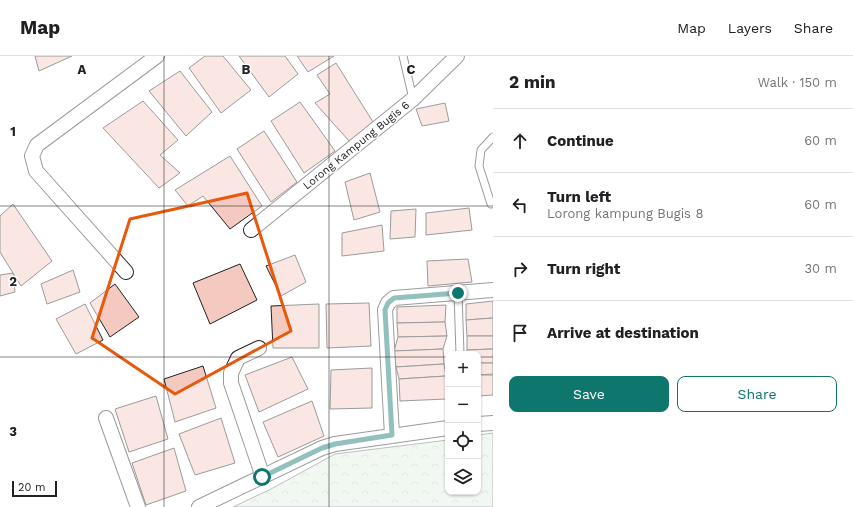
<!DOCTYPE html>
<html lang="en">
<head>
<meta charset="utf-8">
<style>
  body { margin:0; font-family:"Work Sans",sans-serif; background:#f2f2f2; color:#202124 }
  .controls { position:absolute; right:12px; bottom:12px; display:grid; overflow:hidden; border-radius:8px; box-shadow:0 1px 3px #0004 }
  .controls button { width:36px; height:36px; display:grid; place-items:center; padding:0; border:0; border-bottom:1px solid #e0e0e0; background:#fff; color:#202124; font:20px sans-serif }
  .scale { position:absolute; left:12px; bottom:10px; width:45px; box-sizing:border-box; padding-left:4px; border:2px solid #222; border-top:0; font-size:11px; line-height:14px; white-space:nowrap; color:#222; -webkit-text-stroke:3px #fff; paint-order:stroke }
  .stop { position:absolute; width:12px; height:12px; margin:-9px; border:3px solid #0f766e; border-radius:50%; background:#fff }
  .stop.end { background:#0f766e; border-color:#fff; box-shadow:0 1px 4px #0008 }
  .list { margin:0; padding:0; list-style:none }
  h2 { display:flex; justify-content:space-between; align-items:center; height:52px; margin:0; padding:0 16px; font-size:17px }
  h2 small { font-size:13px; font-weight:400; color:#757577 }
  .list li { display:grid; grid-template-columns:26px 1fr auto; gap:12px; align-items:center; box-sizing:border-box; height:64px; padding:0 16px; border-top:1px solid #e0e0e0 }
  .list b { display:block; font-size:15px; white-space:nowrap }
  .list p { margin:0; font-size:13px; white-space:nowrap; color:#757577 }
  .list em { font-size:13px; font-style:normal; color:#757577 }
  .actions { display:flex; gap:8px; padding:12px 16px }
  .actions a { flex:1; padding:9px 0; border:1px solid #0f766e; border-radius:8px; text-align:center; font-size:14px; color:#0f766e }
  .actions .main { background:#0f766e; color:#fff }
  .icon { flex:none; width:22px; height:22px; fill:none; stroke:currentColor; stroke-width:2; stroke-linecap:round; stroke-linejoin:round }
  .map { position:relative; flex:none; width:493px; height:451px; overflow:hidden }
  header { display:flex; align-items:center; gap:24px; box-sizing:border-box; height:56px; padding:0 20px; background:#fff; border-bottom:1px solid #e0e0e0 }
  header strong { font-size:19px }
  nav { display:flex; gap:22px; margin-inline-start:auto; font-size:14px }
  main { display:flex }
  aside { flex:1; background:#fff }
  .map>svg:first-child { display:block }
</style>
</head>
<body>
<header>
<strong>Map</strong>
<nav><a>Map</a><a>Layers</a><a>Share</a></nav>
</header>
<main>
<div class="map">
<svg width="493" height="451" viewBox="0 0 493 451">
  <defs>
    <pattern id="forest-crowns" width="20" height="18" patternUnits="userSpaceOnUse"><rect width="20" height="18" fill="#e0efe3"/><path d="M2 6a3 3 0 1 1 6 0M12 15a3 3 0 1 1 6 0" fill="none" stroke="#c0cdc2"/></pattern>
  </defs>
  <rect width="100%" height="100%" fill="#fff"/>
  <!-- forest -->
  <polygon fill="url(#forest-crowns)" stroke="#6f6f6f" points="493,377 493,451 233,451 271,433 335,398 448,384 448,436 478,436 478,379"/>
  <!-- building -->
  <g fill="#f3c9c0" stroke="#222">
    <polygon points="35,0 72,0 39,15"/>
    <polygon points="205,0 223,0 251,34 221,57 189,12"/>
    <polygon points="239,0 285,0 298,18 269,41"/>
    <polygon points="297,0 334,0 308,16"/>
    <polygon points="336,7 373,66 350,86 315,47 330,38 317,19"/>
    <polygon points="180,15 212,56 186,80 149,35"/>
    <polygon points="143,45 178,84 160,99 180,117 159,132 103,72"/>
    <polygon points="300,46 335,95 304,117 271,65"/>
    <polygon points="445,47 449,65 422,70 416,53"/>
    <polygon points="264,75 297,126 271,146 237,93"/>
    <polygon points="230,100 262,150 230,173 203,140 188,150 175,134"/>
    <polygon points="370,117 380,156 354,164 345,126"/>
    <polygon points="13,148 52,205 21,230 0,196 0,160"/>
    <polygon points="469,152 472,174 426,179 426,157"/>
    <polygon points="416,153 415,181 390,183 391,155"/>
    <polygon points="382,169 384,195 342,200 342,177"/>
    <polygon points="295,199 306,226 281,240 266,210"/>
    <polygon points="468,203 472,226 428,230 427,205"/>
    <polygon points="240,208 257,244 210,268 193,227"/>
    <polygon points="73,214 80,236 47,248 41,228"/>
    <polygon points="13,217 15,236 0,240 0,219"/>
    <polygon points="115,228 139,261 110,281 90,247"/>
    <polygon points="493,245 493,262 466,264 466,248"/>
    <polygon points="369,247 371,290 327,292 326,248"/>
    <polygon points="85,248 103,284 76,298 56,263"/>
    <polygon points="319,248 319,292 273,292 271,250"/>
    <polygon points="446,249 445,266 397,267 397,251"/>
    <polygon points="493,262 493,280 467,280 466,264"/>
    <polygon points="445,266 447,280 398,281 397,267"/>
    <polygon points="447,280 443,293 394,295 398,281"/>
    <polygon points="467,280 493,280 493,293 467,294"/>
    <polygon points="443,293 444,308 396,311 394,295"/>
    <polygon points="493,293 493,307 478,307 478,298 467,298 467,294"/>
    <polygon points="292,301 308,333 259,356 245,319"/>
    <polygon points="478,307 493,307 493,318 478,319"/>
    <polygon points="444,308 446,320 399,323 396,311"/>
    <polygon points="203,310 216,352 175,366 164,323"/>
    <polygon points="372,312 372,352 330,353 331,314"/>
    <polygon points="478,319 493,319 493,339 478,340"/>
    <polygon points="446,320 447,343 400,345 399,323"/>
    <polygon points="156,340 168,383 129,396 115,353"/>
    <polygon points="312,345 324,380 278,401 263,366"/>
    <polygon points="221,362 235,407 195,419 179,378"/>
    <polygon points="174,392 186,435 146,449 132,407"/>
  </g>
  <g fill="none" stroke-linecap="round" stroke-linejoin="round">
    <!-- service casing -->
    <g stroke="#222" stroke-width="9">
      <g id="service">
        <polyline points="403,0 413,43"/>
        <polyline points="491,148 479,110 481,94 493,81"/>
        <polyline points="458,237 460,298"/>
      </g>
    </g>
    <!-- minor casing -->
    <g stroke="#222" stroke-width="16">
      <g id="minor">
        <polyline points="251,174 413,43 457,0"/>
        <polyline points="126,216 36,115 32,100 37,89 157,0"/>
        <polyline points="259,292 238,302 231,317 231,327 263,421"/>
        <polyline points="106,362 138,451"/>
        <polyline points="478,368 493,367"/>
        <polyline points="392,379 385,254 388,247 394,242 493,234"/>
        <polyline points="199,451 322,392 335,388 448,372"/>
      </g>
    </g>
    <!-- service -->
    <use href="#service" stroke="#fff" stroke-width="7"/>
    <!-- minor -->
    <use href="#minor" stroke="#fff" stroke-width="14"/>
  </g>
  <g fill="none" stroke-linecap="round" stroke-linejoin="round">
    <!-- route -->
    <polyline stroke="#0f766e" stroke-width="5" points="262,421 322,392 335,388 392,379 385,254 388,247 394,242 458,237"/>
  </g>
  <!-- marked area -->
  <path d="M0 0H493V451H0ZM247,137L291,275L175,338L92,282L130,163Z" fill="#fff" fill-opacity=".55" fill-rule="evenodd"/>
  <path fill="none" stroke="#e8590c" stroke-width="3" stroke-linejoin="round" d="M247,137L291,275L175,338L92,282L130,163Z"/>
  <!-- grid -->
  <path fill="none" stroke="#222" stroke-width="1" stroke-opacity="0.55" d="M164,0V451M329,0V451M0,150H493M0,301H448M478,301H493"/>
  <g text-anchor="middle" stroke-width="3" stroke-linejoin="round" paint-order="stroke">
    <!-- street labels -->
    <g font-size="11" fill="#222" stroke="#fff">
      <text transform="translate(356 89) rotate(-39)" y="4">Lorong Kampung Bugis 6</text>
    </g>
  </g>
  <g font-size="13" text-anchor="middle" font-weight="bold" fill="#222" stroke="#fff" stroke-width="3" stroke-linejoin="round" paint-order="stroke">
    <text x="82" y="18">A</text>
    <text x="246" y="18">B</text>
    <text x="411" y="18">C</text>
    <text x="13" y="80">1</text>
    <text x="13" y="230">2</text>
    <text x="13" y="380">3</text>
  </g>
</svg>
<div class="controls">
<button>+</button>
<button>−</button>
<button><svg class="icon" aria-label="locate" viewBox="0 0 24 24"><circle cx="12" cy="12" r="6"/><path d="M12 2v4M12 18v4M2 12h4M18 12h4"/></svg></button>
<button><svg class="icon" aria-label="layers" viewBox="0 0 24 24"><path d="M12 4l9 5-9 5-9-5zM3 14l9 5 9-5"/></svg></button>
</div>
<div class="scale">20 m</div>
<div class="stop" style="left:262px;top:421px"></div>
<div class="stop end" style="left:458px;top:237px"></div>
</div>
<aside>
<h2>2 min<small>Walk · 150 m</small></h2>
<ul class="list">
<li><svg class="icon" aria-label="ahead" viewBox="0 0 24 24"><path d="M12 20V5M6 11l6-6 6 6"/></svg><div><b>Continue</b></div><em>60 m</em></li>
<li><svg class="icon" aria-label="left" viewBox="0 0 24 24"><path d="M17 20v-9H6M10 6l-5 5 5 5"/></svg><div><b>Turn left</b><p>Lorong kampung Bugis 8</p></div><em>60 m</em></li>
<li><svg class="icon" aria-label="right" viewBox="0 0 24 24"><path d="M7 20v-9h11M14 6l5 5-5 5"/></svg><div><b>Turn right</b></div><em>30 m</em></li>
<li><svg class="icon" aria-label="arrive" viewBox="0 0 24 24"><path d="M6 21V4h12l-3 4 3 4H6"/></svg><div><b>Arrive at destination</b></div></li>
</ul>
<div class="actions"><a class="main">Save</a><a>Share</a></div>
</aside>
</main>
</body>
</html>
